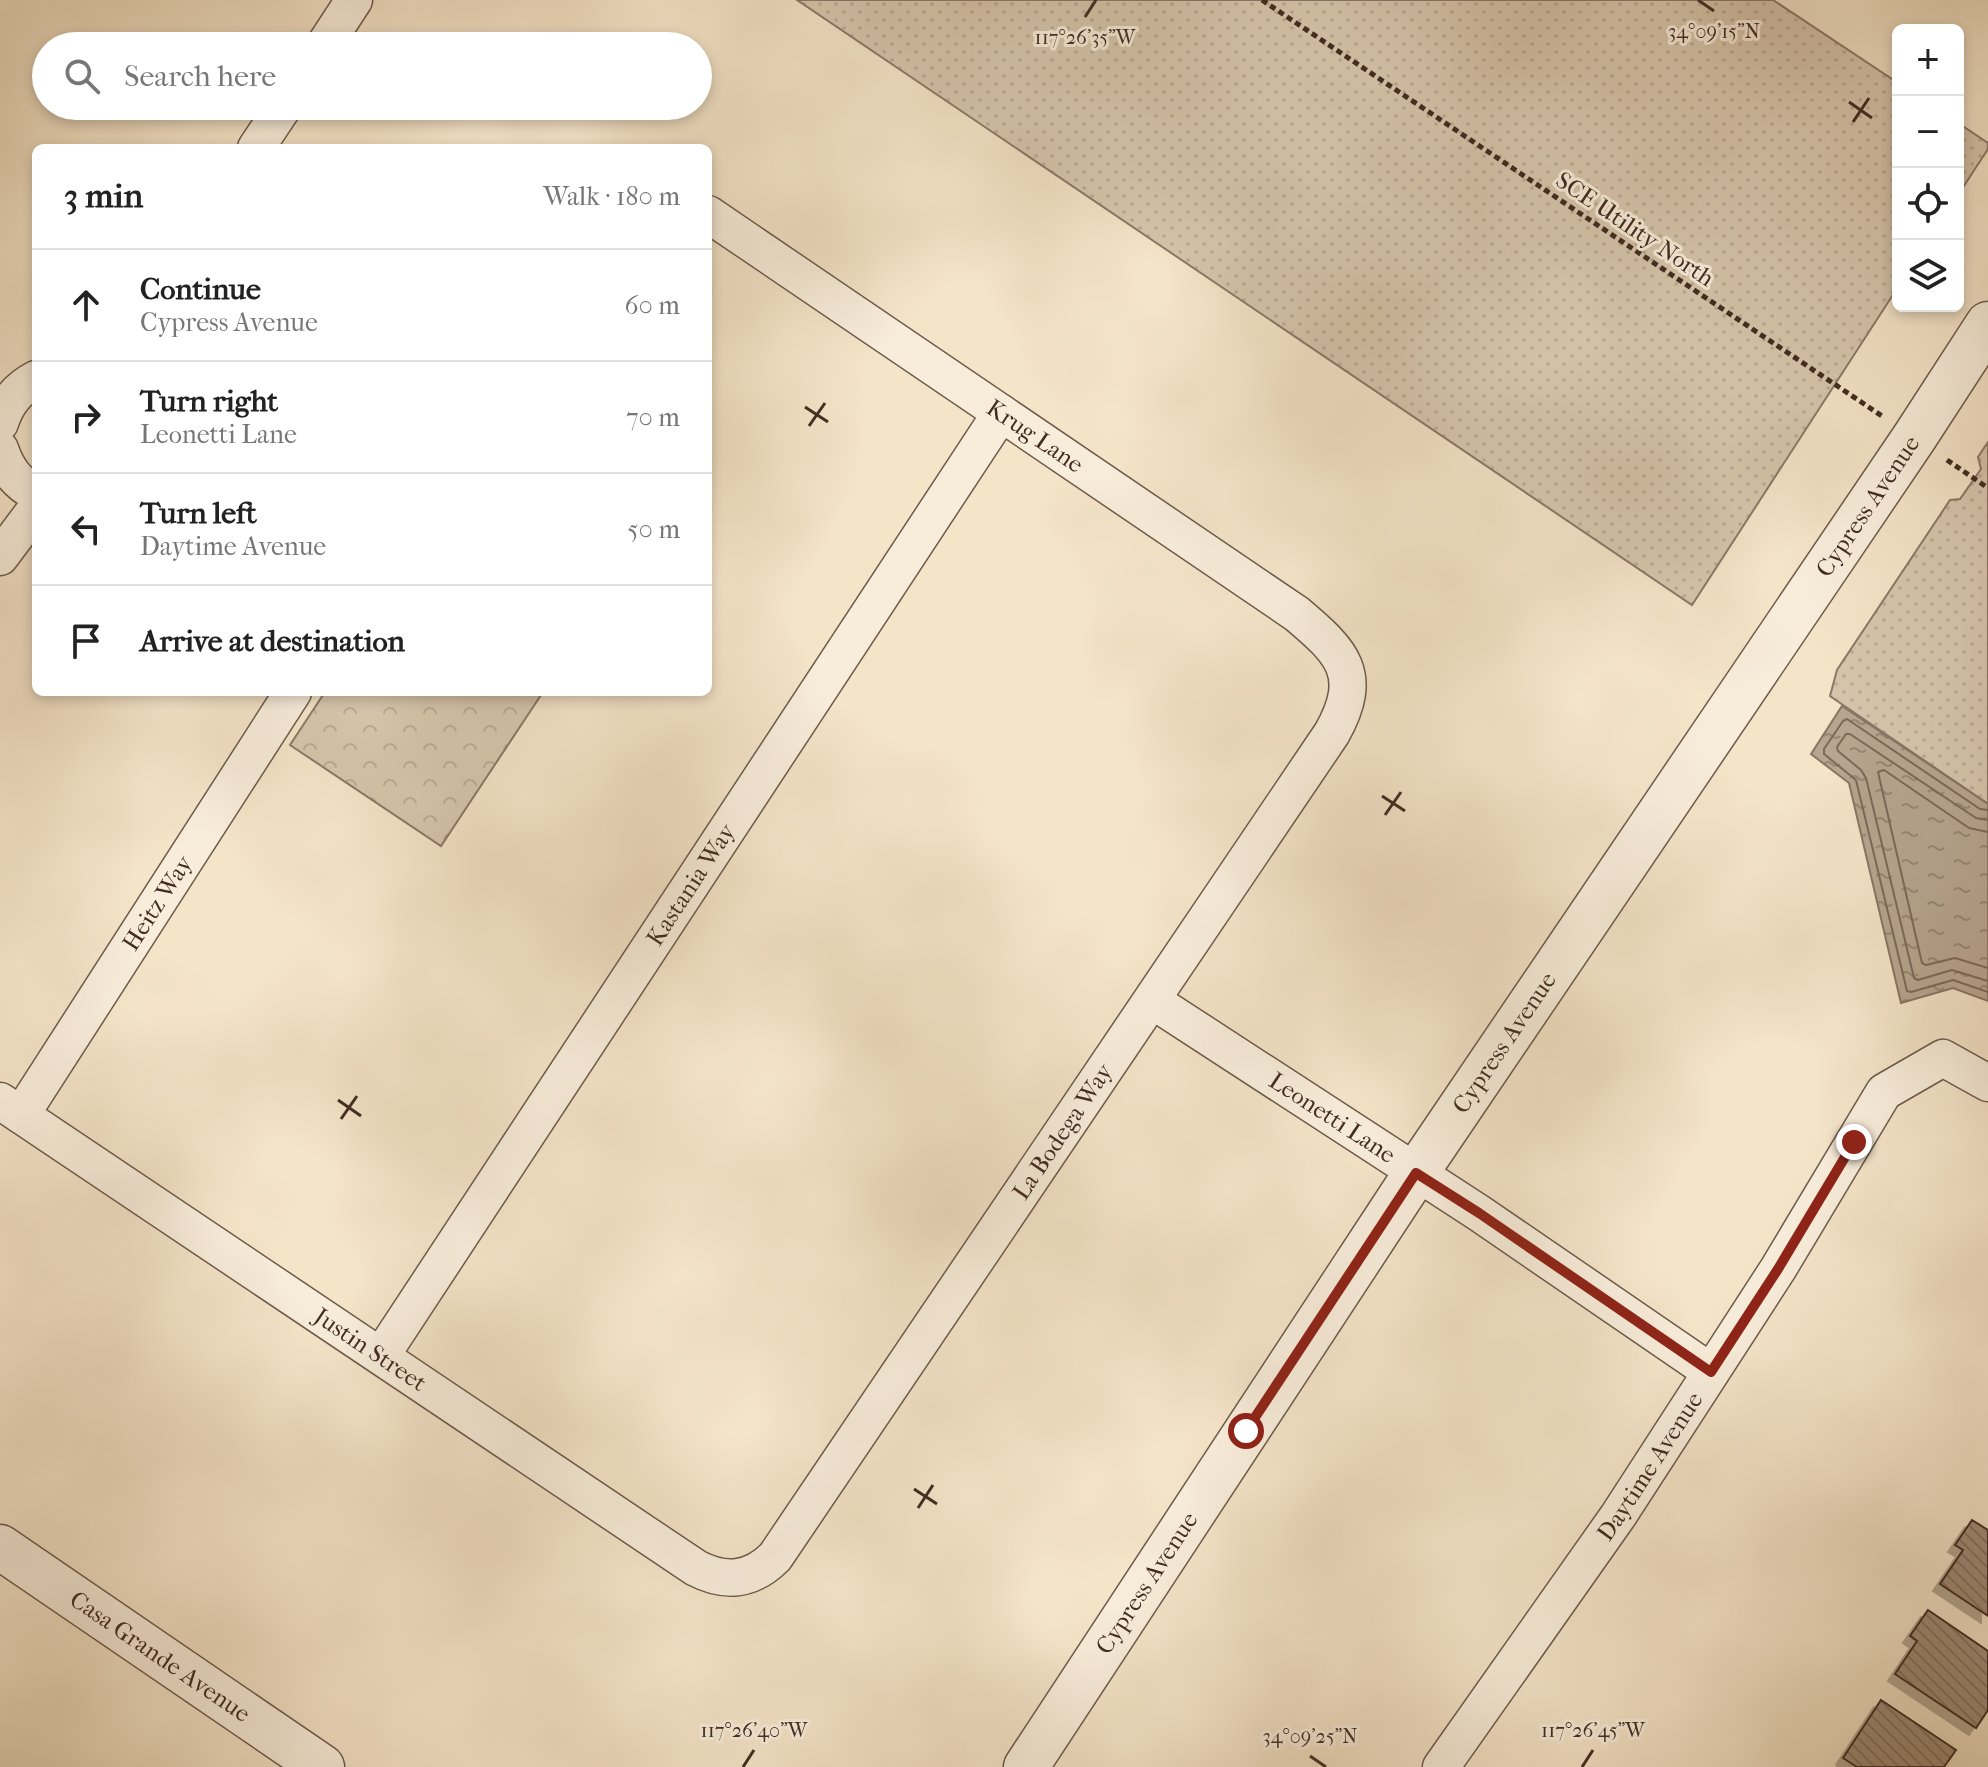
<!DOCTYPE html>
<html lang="en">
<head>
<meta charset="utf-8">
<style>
  body { margin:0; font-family:"IM FELL French Canon",serif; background:#f2f2f2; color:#222 }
  .controls { position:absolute; right:24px; top:24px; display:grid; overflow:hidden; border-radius:12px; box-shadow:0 4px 12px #0003 }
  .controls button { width:72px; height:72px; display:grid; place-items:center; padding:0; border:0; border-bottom:2px solid #e0e0e0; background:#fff; color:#222; font:40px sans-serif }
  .stop { position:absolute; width:24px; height:24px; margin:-18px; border:6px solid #8f2418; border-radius:50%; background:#fff }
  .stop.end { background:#8f2418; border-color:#fff; box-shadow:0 2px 8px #0008 }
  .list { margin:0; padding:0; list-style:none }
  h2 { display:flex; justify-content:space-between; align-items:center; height:104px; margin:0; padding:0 32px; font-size:34px }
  h2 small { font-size:26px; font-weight:400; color:#767676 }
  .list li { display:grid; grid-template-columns:52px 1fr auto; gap:24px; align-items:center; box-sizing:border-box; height:112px; padding:0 32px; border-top:2px solid #e0e0e0 }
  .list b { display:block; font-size:30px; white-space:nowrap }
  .list p { margin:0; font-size:26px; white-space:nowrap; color:#767676 }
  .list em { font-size:26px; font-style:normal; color:#767676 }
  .icon { flex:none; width:44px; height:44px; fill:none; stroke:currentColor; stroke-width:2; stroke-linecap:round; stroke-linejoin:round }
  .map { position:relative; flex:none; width:1988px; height:1767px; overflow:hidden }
  .search { position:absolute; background:#fff; box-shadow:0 4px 12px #0003; left:32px; top:32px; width:680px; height:88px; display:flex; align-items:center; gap:20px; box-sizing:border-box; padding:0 28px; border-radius:44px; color:#767676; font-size:30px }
  .panel { position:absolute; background:#fff; box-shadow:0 4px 12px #0003; left:32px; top:144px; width:680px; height:552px; border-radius:12px }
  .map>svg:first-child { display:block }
</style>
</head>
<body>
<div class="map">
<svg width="1988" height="1767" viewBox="0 0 1988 1767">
  <defs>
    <pattern id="grass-dots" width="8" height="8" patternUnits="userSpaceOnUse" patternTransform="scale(2)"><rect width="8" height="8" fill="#d6c5ac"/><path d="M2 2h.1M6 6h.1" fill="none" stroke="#b9a994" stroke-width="1.8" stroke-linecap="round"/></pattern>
    <pattern id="forest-crowns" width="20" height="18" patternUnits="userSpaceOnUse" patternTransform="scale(2)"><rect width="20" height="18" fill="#d6c5ac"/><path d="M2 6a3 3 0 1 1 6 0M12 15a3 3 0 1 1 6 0" fill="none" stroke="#b9a994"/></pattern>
    <pattern id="water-ripples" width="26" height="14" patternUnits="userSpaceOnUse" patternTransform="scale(2)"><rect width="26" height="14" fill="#b7a590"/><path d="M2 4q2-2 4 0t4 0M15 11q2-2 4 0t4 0" fill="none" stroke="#968775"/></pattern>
    <pattern id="building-back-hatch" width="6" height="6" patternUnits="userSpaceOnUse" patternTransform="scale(2)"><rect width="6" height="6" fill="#9f8c79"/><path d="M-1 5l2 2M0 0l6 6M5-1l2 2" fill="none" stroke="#837363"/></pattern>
    <filter id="shadow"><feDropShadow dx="-7" dy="7" stdDeviation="0" flood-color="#0004"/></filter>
  </defs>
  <rect width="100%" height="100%" fill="#f4e4c8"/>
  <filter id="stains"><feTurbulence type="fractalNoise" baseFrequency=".0025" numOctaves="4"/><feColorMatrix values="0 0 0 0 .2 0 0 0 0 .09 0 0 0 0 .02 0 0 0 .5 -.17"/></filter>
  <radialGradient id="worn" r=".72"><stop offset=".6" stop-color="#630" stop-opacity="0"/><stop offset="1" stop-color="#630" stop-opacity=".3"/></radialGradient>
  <!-- grass -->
  <g fill="url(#grass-dots)" stroke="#8c7868" stroke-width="2">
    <polygon points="797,0 1773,0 1898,83 1898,287 1692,605"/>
    <polygon points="1958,123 1988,143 1988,149 1958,195"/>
    <polygon points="1988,442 1988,804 1830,696 1837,670 1950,500 1960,499 1981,469 1978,457"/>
  </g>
  <!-- forest -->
  <polygon fill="url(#forest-crowns)" stroke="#8c7868" stroke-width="2" points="325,692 543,692 441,846 290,745"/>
  <!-- water -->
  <polygon fill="url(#water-ripples)" stroke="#887564" stroke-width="2" points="1842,706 1988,804 1988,1001 1953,988 1901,1003 1849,783 1811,754"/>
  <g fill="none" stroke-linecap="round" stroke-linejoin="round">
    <!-- shore -->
    <g stroke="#7c685a" stroke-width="2">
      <polyline points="1988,810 1980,809 1847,719 1843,721 1824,749 1824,754 1856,780 1907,991 1911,992 1953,980 1988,992"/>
      <polyline points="1988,820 1976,818 1850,734 1846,734 1837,747 1838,751 1861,770 1866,778 1914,978 1918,980 1952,970 1988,981"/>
      <polyline points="1988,832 1969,828 1884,770 1878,772 1922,963 1926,965 1955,958 1988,968"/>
    </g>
  </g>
  <!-- building -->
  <g fill="url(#building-back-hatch)" stroke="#422c23" stroke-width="2" filter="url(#shadow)">
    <polygon points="1972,1520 1988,1530 1988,1616 1940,1584 1963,1550 1955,1545"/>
    <polygon points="1928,1610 1988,1651 1988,1710 1976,1728 1895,1674 1917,1641 1910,1636"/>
    <polygon points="1881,1700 1956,1750 1944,1767 1857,1767 1843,1758"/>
  </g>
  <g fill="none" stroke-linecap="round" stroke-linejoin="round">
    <!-- minor casing -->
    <g stroke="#6e5a4c" stroke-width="39">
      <g id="minor">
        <polyline points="324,46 354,0"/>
        <polyline points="256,148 284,106"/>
        <path d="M0,423C6,403 17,389 36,379"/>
        <path d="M0,449C7,470 17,483 36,493"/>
        <polyline points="0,557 36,509"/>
        <path id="s1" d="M1153,1001L1479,1213L1711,1372"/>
        <path id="s2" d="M0,1101L696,1568C725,1583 751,1581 775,1557L1332,733C1365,674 1342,652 1297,614L708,214"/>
        <path id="s3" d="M21,1115L293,692"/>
        <path id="s4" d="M381,1356L1001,413"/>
        <path id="s5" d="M1441,1767L1618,1516L1778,1269L1884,1092L1943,1058L1988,1083"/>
      </g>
    </g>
    <!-- tertiary casing -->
    <g stroke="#6e5a4c" stroke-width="47">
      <g id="tertiary">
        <path id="s6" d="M0,1547L322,1767"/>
        <path id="s7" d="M1026,1767L1416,1173L1914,438L1988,324"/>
      </g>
    </g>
    <!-- path -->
    <g stroke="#422c23" stroke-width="5" stroke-dasharray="6 4" stroke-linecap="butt">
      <polyline points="1262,0 1882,416"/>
      <polyline points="1947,460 1988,488"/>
    </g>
    <!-- minor -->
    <use href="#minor" stroke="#f8eddb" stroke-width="36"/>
    <!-- tertiary -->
    <use href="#tertiary" stroke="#f8eddb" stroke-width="44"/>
  </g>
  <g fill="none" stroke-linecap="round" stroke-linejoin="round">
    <!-- route -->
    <polyline stroke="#8f2418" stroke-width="10" points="1246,1431 1416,1173 1479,1213 1711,1372 1778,1269 1854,1142"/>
  </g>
  <!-- ticks -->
  <path fill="none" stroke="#422c23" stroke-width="3" d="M1698,0L1714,11M1085,17L1096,0M1849,102L1872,118M1853,122L1869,98M805,407L828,422M809,426L825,403M1382,796L1405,811M1385,815L1401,792M338,1100L361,1116M341,1119L357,1096M914,1489L937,1504M918,1508L933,1485M1310,1756L1326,1767M743,1767L754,1750M1582,1767L1593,1750"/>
  <g text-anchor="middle" stroke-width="6" stroke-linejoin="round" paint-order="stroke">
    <!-- street labels -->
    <g font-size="24" fill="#422c23" stroke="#f8eddb">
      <text transform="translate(1635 229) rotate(34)" y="8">SCE Utility North</text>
      <text transform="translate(1035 436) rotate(34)" y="8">Krug Lane</text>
      <text dy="8" stroke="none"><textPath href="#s7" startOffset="1516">Cypress Avenue</textPath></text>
      <text dy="8" stroke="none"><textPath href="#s4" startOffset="564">Kastania Way</textPath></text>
      <text dy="8" stroke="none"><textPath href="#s3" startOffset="252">Heitz Way</textPath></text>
      <text dy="8" stroke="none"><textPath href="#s7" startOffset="868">Cypress Avenue</textPath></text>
      <text dy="8" stroke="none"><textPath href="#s1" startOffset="214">Leonetti Lane</textPath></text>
      <text dy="8" stroke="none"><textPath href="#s2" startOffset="1438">La Bodega Way</textPath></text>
      <text dy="8" stroke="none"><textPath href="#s2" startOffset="446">Justin Street</textPath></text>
      <text dy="8" stroke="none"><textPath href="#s5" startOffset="366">Daytime Avenue</textPath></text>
      <text dy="8" stroke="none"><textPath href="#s7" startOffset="220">Cypress Avenue</textPath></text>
      <text dy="8" stroke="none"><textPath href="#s6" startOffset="194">Casa Grande Avenue</textPath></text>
    </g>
  </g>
  <g font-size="20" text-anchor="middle" fill="#422c23" stroke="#f8eddb" stroke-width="6" stroke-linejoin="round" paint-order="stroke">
    <text x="1714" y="38">34°09'15"N</text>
    <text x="1085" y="44">117°26'35"W</text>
    <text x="754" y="1737">117°26'40"W</text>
    <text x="1593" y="1737">117°26'45"W</text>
    <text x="1310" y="1743">34°09'25"N</text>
  </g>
  <rect width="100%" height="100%" filter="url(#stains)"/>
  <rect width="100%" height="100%" fill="url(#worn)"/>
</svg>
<div class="controls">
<button>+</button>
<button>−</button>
<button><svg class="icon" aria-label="locate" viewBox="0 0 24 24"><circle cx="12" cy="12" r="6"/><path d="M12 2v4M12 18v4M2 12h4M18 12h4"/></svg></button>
<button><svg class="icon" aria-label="layers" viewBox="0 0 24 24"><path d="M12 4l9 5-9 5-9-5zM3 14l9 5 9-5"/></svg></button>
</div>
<div class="stop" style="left:1246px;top:1431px"></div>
<div class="stop end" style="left:1854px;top:1142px"></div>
<div class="search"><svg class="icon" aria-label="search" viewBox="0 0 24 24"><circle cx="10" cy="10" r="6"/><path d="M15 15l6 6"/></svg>Search here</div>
<section class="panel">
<h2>3 min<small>Walk · 180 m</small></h2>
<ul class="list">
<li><svg class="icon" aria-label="ahead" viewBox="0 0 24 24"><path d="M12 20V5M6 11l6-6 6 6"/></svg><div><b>Continue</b><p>Cypress Avenue</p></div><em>60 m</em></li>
<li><svg class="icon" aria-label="right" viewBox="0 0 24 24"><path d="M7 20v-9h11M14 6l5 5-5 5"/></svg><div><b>Turn right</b><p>Leonetti Lane</p></div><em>70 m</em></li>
<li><svg class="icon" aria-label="left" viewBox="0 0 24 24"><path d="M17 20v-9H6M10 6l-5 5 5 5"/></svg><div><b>Turn left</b><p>Daytime Avenue</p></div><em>50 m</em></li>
<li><svg class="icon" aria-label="arrive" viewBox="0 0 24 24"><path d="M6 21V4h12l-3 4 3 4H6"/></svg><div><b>Arrive at destination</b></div></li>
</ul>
</section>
</div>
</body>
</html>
